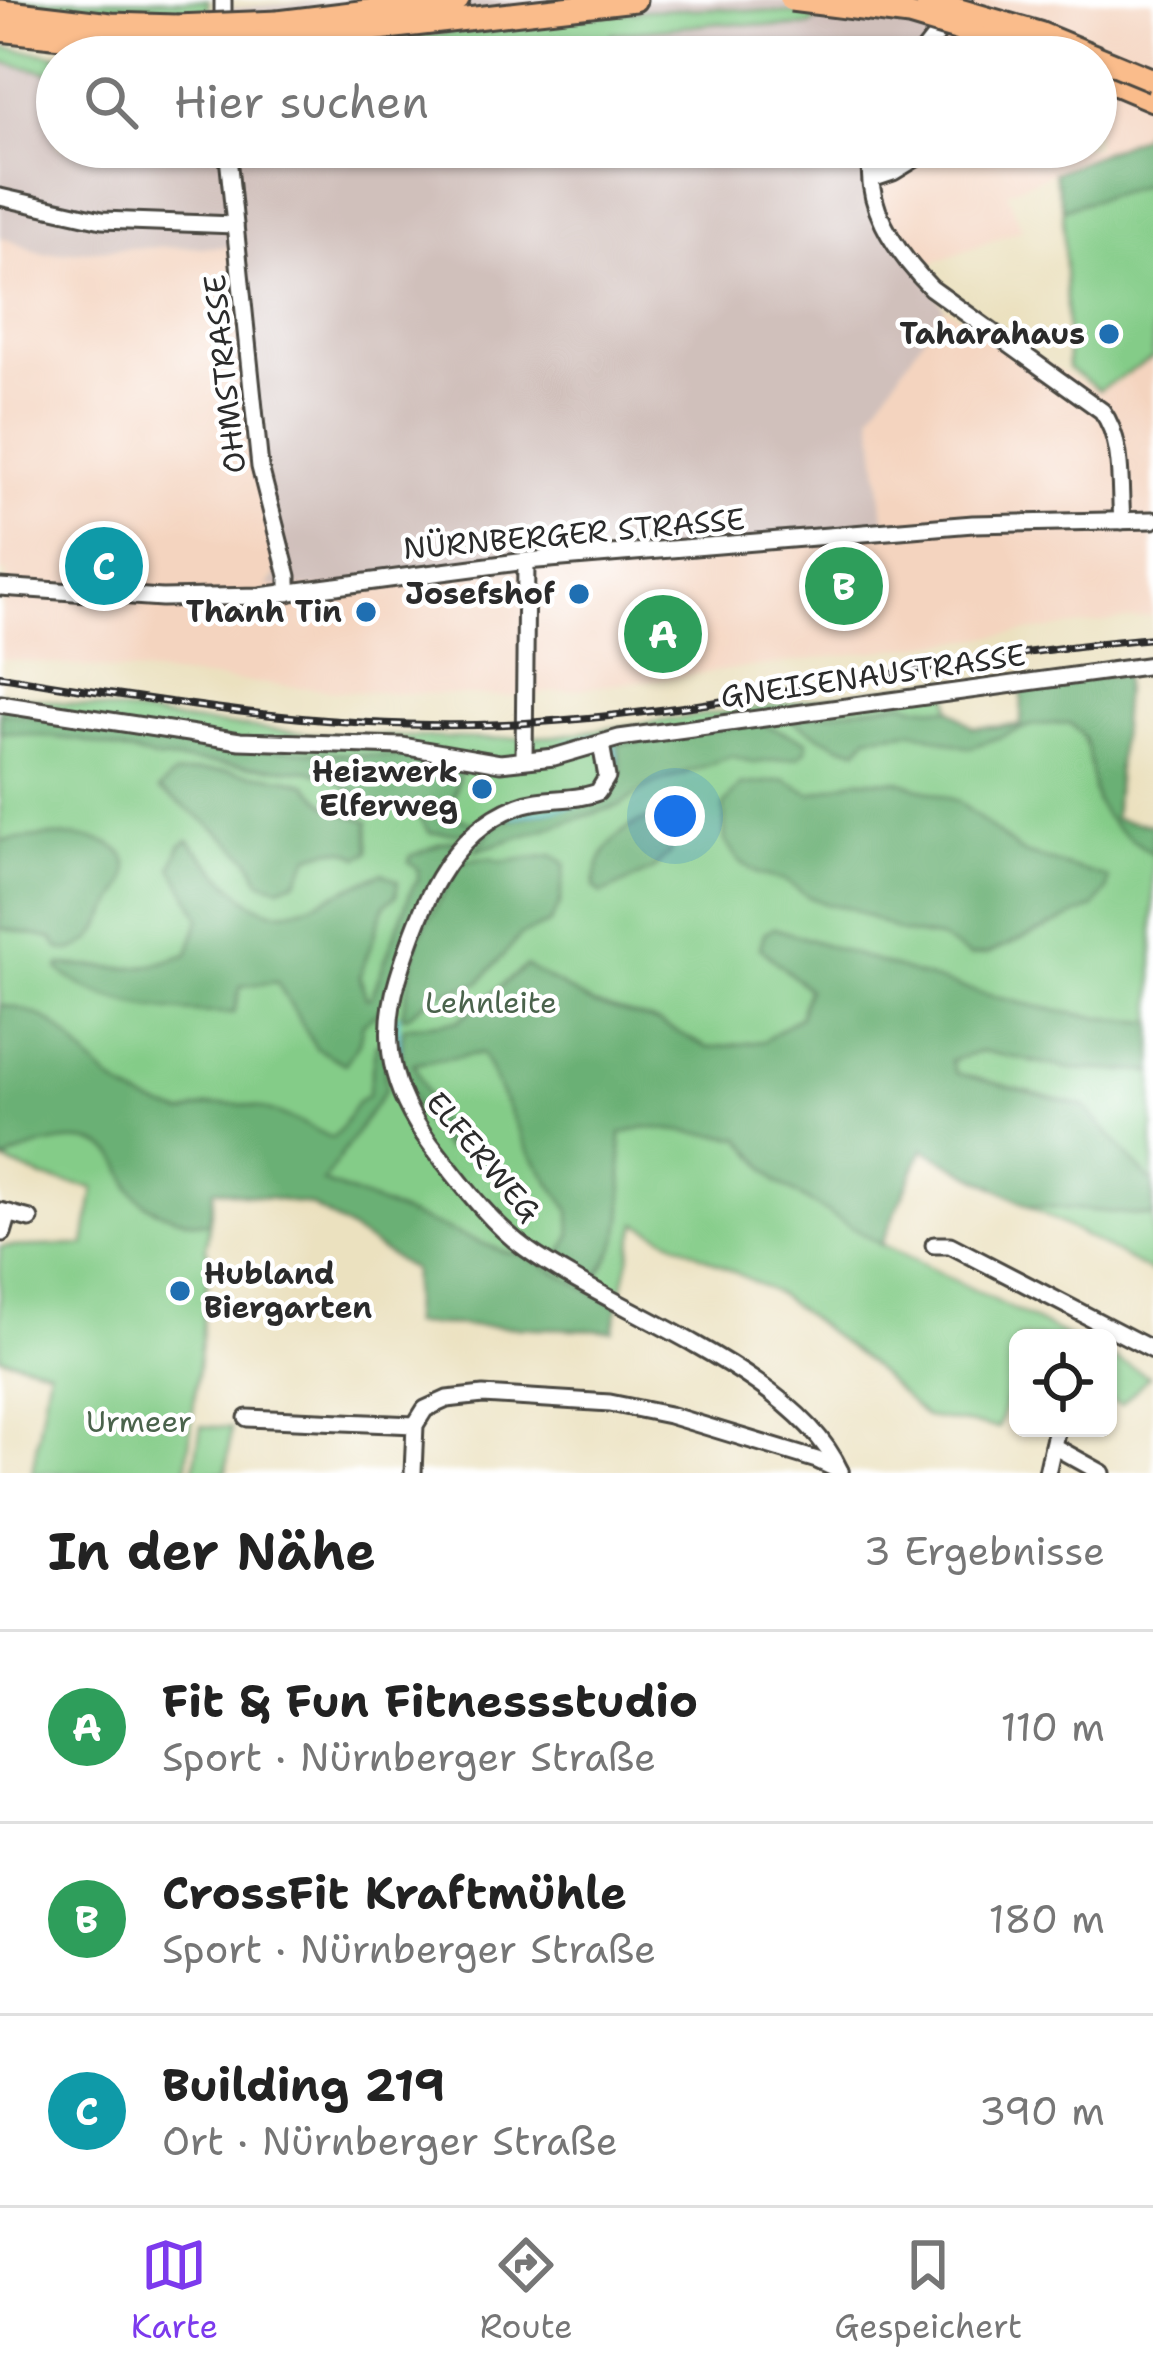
<!DOCTYPE html>
<html lang="de">
<head>
<meta charset="utf-8">
<style>
  body { margin:0; font-family:"Shantell Sans",sans-serif; background:#f2f2f2; color:#222 }
  .controls { position:absolute; right:36px; bottom:36px; display:grid; overflow:hidden; border-radius:18px; box-shadow:0 3px 9px #0004 }
  .controls button { width:108px; height:108px; display:grid; place-items:center; padding:0; border:0; border-bottom:3px solid #e0e0e0; background:#fff; color:#222; font:60px sans-serif }
  .you { position:absolute; left:675px; top:816px; width:42px; height:42px; margin:-30px; border:9px solid #fff; border-radius:50%; background:#1a73e8; box-shadow:0 0 0 18px #1a73e833 }
  .badge { display:grid; place-items:center; width:78px; height:78px; border-radius:50%; background:#7c3aed; color:#fff; font-size:39px; font-weight:700 }
  .pin { position:absolute; translate:-50% -50%; border:6px solid #fff; box-shadow:0 3px 12px #0006 }
  .list { margin:0; padding:0; list-style:none }
  h2 { display:flex; justify-content:space-between; align-items:center; height:156px; margin:0; padding:0 48px; font-size:51px }
  h2 small { font-size:39px; font-weight:400; color:#767676 }
  .list li { display:grid; grid-template-columns:78px 1fr auto; gap:36px; align-items:center; box-sizing:border-box; height:192px; padding:0 48px; border-top:3px solid #e0e0e0 }
  .list b { display:block; font-size:45px; white-space:nowrap }
  .list p { margin:0; font-size:39px; white-space:nowrap; color:#767676 }
  .list em { font-size:39px; font-style:normal; color:#767676 }
  .icon { flex:none; width:66px; height:66px; fill:none; stroke:currentColor; stroke-width:2; stroke-linecap:round; stroke-linejoin:round }
  .map { position:relative; flex:none; width:1153px; height:1473px; overflow:hidden }
  .search { position:absolute; background:#fff; box-shadow:0 3px 9px #0004; left:36px; right:36px; top:36px; height:132px; display:flex; align-items:center; gap:30px; box-sizing:border-box; padding:0 42px; border-radius:66px; color:#767676; font-size:45px }
  .sheet { height:732px; background:#fff }
  nav { display:flex; justify-content:space-around; align-items:center; box-sizing:border-box; height:168px; border-top:3px solid #e0e0e0; background:#fff; font-size:33px; color:#767676 }
  nav a { display:grid; justify-items:center; gap:6px }
  nav .on { color:#7c3aed }
  .map>svg:first-child { display:block }
</style>
</head>
<body>
<div class="map">
<svg width="1153" height="1473" viewBox="0 0 1153 1473">
  <rect width="100%" height="100%" fill="#fff"/>
  <filter id="ink" filterUnits="userSpaceOnUse"><feTurbulence type="fractalNoise" baseFrequency=".00833" numOctaves="2"/><feDisplacementMap in="SourceGraphic" scale="24" xChannelSelector="R" yChannelSelector="G"/><feConvolveMatrix kernelMatrix="1 2 1 2 8 2 1 2 1" color-interpolation-filters="sRGB"/></filter>
  <filter id="wash" filterUnits="userSpaceOnUse"><feTurbulence type="fractalNoise" baseFrequency=".004" numOctaves="4" result="noise"/><feDisplacementMap in="SourceGraphic" scale="48" xChannelSelector="R" yChannelSelector="G"/><feGaussianBlur stdDeviation="2.7" result="paint"/><feColorMatrix in="noise" values="0 0 0 0 0 0 0 0 0 0 0 0 0 0 0 0 0 1.4 0 .05"/><feComposite in="paint" operator="in"/></filter>
  <g filter="url(#wash)">
    <rect width="100%" height="100%" fill="#ebe1bf"/>
    <!-- built -->
    <g fill="#f4d4bf">
      <polygon points="969,0 1153,0 1153,113 1143,136 1007,192 1022,229 922,267 889,221 883,201 881,147 1096,147 1096,57 929,57"/>
      <polygon points="0,237 44,254 126,248 233,247 277,563 277,572 268,585 886,532 872,413 944,307 1099,392 1126,377 1153,354 1153,616 515,697 341,691 0,659 0,618 7,574 0,572"/>
    </g>
    <!-- industrial -->
    <g fill="#d0c0bb">
      <polygon points="332,0 953,0 929,57 209,57 208,10"/>
      <polygon points="0,62 57,74 57,147 881,147 883,201 889,221 922,267 944,307 872,413 886,533 322,588 266,586 274,579 277,563 233,247 126,248 44,254 0,237"/>
    </g>
    <!-- green -->
    <g fill="#84cc88" stroke="#587c5a" stroke-width="3">
      <polygon points="0,0 208,0 208,15 155,18 0,3"/>
      <polygon points="718,8 821,15 810,25 792,27 719,23 612,34 614,57 545,57 543,43 406,57 232,57 648,10"/>
      <polygon points="0,47 71,57 57,57 57,74 0,62"/>
      <polygon points="1153,182 1153,358 1099,390 1068,368 1063,209"/>
      <polygon points="1124,676 1114,819 1153,827 1153,1273 923,1149 881,1244 1071,1338 1018,1338 1018,1375 1014,1376 998,1428 926,1417 866,1361 778,1294 637,1223 613,1330 411,1324 413,1270 311,1205 214,1189 206,1248 210,1261 186,1473 32,1473 49,1369 0,1357 0,1247 85,1245 94,1188 43,1178 0,1160 0,693 178,720 310,734 489,739 555,736 948,680 950,709 973,728 1021,725"/>
      <polygon points="1108,1356 1149,1376 1121,1405 1108,1399"/>
      <polygon points="201,1426 231,1428 226,1473 193,1473"/>
    </g>
    <!-- forest -->
    <g fill="#6bb074" stroke="#4b6e50" stroke-width="3">
      <polygon points="1153,113 1153,182 1063,209 1054,173 1142,136"/>
      <path d="M1125,674L1114,819L1153,825V854C1133,840 1107,826 1097,802C1086,774 1097,743 1070,723L1033,725L969,748L913,731L868,736L858,749L840,746L788,719L904,702L913,706L950,709L973,728L1021,726L1022,685Z"/>
      <polygon points="0,712 215,746 463,761 451,808 453,817 478,824 470,833 430,833 417,814 368,802 337,780 311,771 158,759 80,740 0,732"/>
      <polygon points="759,723 807,741 806,750 799,757 754,763 732,756 649,786 621,805 475,851 492,828 502,822 611,796 621,771 618,744"/>
      <path d="M201,771H228L289,779L307,785L330,808L368,821L369,852L359,857C343,845 327,850 310,856L297,880L279,887L261,882C255,874 254,863 247,857C220,831 189,808 159,790L174,775Z"/>
      <polygon points="785,780 811,794 856,780 899,781 958,801 1021,852 1108,878 1107,890 1094,907 987,954 970,956 939,938 902,932 848,907 826,904 807,896 784,880 758,874 738,860 725,840 724,805 740,785"/>
      <path d="M668,815L673,820L670,853L652,870L602,894L594,887C598,845 627,819 668,815Z"/>
      <path d="M48,836C74,836 138,835 126,880C124,891 113,903 108,913C96,934 93,944 69,951L58,948L53,939L0,928V841Z"/>
      <path d="M188,840C277,937 268,923 382,873L398,881L396,896L385,904L360,976L366,998H371L413,886L418,881V869L409,862L411,856C426,851 442,840 457,840L385,1007L363,1023L359,1043L345,1064L316,1048L277,982L241,986L234,1013C178,1013 101,1008 58,969L60,965L123,968L153,965L188,954L200,917L172,867L180,846Z"/>
      <polygon points="553,855 565,864 560,904 550,923 521,935 479,983 437,994 407,1016 402,1016 419,936 462,861 490,858 501,862"/>
      <path d="M774,928C894,966 1026,1017 1153,1022V1072L1071,1069L982,1051L951,1061L956,1073L1084,1106L1153,1184V1216L1028,1205L923,1149L881,1245L777,1182L741,1138L645,1127L621,1134C619,1197 637,1225 594,1280L558,1259L571,1236L570,1211L527,1149L482,1053L414,1064L449,1145L446,1149C416,1117 393,1071 404,1027L458,1021L526,966L593,1004L658,1022L708,1048L764,1041L800,1016L808,989L760,948L764,933Z"/>
      <path d="M0,1005C70,1013 71,1054 122,1089C139,1101 164,1107 184,1114C233,1089 286,1114 332,1138C348,1126 349,1103 368,1095L376,1044L383,1046L386,1089L323,1182L505,1252L524,1255L618,1306L613,1330L411,1324L413,1270L311,1205L214,1189L209,1223C182,1222 141,1211 129,1185C124,1174 121,1160 111,1152C85,1130 31,1144 6,1161L0,1159Z"/>
    </g>
    <g fill="none" stroke-linecap="round" stroke-linejoin="round">
      <!-- stream -->
      <g stroke="#5fc5dd" stroke-width="3">
        <polyline points="567,743 594,737"/>
        <path d="M605,796C621,782 617,764 614,744"/>
        <polyline points="512,817 579,804"/>
        <polyline points="398,1015 399,1053"/>
      </g>
    </g>
  </g>
  <g filter="url(#ink)">
    <g fill="none" stroke-linecap="round" stroke-linejoin="round">
      <!-- minor casing -->
      <g stroke="#484641" stroke-width="21">
        <g id="minor">
          <polyline points="223,0 223,57"/>
          <polyline points="919,57 964,0"/>
          <polyline points="227,147 260,467 288,576 288,593"/>
          <path d="M873,147C860,202 895,251 931,288L1102,411C1124,441 1119,485 1122,521"/>
          <polyline points="872,179 893,172 934,147"/>
          <polyline points="0,197 102,220 235,225"/>
          <polyline points="0,587 162,598 260,596 526,561 973,524 1153,520"/>
          <polyline points="0,704 240,741 402,746 500,763 554,757 619,738 1153,665"/>
          <path d="M601,744L607,777L598,792C573,802 544,796 518,806C447,833 418,912 398,979C377,1047 396,1102 439,1155C464,1187 492,1224 525,1248C611,1311 796,1372 840,1471"/>
          <polyline points="524,759 526,561"/>
          <polyline points="0,1211 30,1219"/>
          <polyline points="3,1233 9,1213"/>
          <polyline points="934,1245 950,1245 1153,1350"/>
          <polyline points="247,1418 415,1425"/>
          <polyline points="1053,1446 1102,1473"/>
          <polyline points="413,1473 415,1425 425,1409 447,1399 483,1395 610,1403 669,1415 817,1460 840,1471"/>
          <polyline points="1047,1473 1057,1428"/>
        </g>
      </g>
      <!-- highway casing -->
      <g stroke="#484641" stroke-width="27">
        <g id="highway">
          <polyline points="0,11 111,24 176,26"/>
          <polyline points="278,22 458,0"/>
          <polyline points="0,30 114,43 174,45"/>
          <polyline points="281,40 635,0"/>
          <polyline points="1096,76 1153,100"/>
        </g>
      </g>
      <!-- minor -->
      <use href="#minor" stroke="#fff" stroke-width="15"/>
      <!-- highway -->
      <use href="#highway" stroke="#fabc8b" stroke-width="21"/>
      <!-- rail casing -->
      <g stroke="#2b2b2b" stroke-width="8">
        <path id="rail" d="M0,676C167,702 335,732 505,724C723,714 936,657 1153,638"/>
      </g>
      <!-- rail -->
      <use href="#rail" stroke="#fff" stroke-width="3" stroke-dasharray="9" stroke-linecap="butt"/>
      <!-- highway-bridge casing -->
      <g stroke="#484641" stroke-width="27" stroke-linecap="butt">
        <g id="highway-bridge">
          <polyline points="791,0 909,15 1050,57"/>
          <polyline points="925,0 1039,33 1153,80"/>
          <polyline points="176,26 278,22"/>
          <polyline points="174,45 281,40"/>
        </g>
      </g>
      <!-- highway-bridge -->
      <use href="#highway-bridge" stroke="#fabc8b" stroke-width="21"/>
    </g>
  </g>
  <!-- markers -->
  <g fill="#1f6fb2" stroke="#fff" stroke-width="4.5">
    <circle cx="1109" cy="334" r="12"/>
    <circle cx="579" cy="594" r="12"/>
    <circle cx="366" cy="612" r="12"/>
    <circle cx="482" cy="789" r="12"/>
    <circle cx="180" cy="1291" r="12"/>
  </g>
  <g text-anchor="middle" stroke-width="9" stroke-linejoin="round" paint-order="stroke">
    <!-- poi labels -->
    <g font-size="30" font-weight="bold" fill="#2b2b2b" stroke="#fff" text-anchor="end">
      <text x="1085" y="344">Taharahaus</text>
      <text x="555" y="604">Josefshof</text>
      <text x="342" y="622">Thanh Tin</text>
      <text x="458" y="782">Heizwerk<tspan x="458" dy="34">Elferweg</tspan></text>
      <text x="204" y="1284" text-anchor="start">Hubland<tspan x="204" dy="34">Biergarten</tspan></text>
    </g>
    <!-- street labels -->
    <g font-size="30" fill="#2b2b2b" stroke="#fff">
      <text transform="translate(225 374) rotate(-96)" y="10">OHMSTRASSE</text>
      <text transform="translate(574 534) rotate(-5)" y="10">NÜRNBERGER STRASSE</text>
      <text transform="translate(873 676) rotate(-8)" y="10">GNEISENAUSTRASSE</text>
      <text transform="translate(483 1157) rotate(50)" y="10">ELFERWEG</text>
    </g>
    <!-- park labels -->
    <g font-size="30" fill="#4a634c" stroke="#fff">
      <text x="491" y="1013">Lehnleite</text>
      <text x="139" y="1432">Urmeer</text>
    </g>
  </g>
</svg>
<div class="controls">
<button><svg class="icon" aria-label="locate" viewBox="0 0 24 24"><circle cx="12" cy="12" r="6"/><path d="M12 2v4M12 18v4M2 12h4M18 12h4"/></svg></button>
</div>
<div class="you"></div>
<div class="pin badge" style="left:663px;top:634px;background:#2e9e5b">A</div>
<div class="pin badge" style="left:844px;top:586px;background:#2e9e5b">B</div>
<div class="pin badge" style="left:104px;top:566px;background:#0f9aa8">C</div>
<div class="search"><svg class="icon" aria-label="search" viewBox="0 0 24 24"><circle cx="10" cy="10" r="6"/><path d="M15 15l6 6"/></svg>Hier suchen</div>
</div>
<section class="sheet">
<h2>In der Nähe<small>3 Ergebnisse</small></h2>
<ul class="list">
<li><span class="badge" style="background:#2e9e5b">A</span><div><b>Fit &amp; Fun Fitnessstudio</b><p>Sport · Nürnberger Straße</p></div><em>110 m</em></li>
<li><span class="badge" style="background:#2e9e5b">B</span><div><b>CrossFit Kraftmühle</b><p>Sport · Nürnberger Straße</p></div><em>180 m</em></li>
<li><span class="badge" style="background:#0f9aa8">C</span><div><b>Building 219</b><p>Ort · Nürnberger Straße</p></div><em>390 m</em></li>
</ul>
</section>
<nav>
<a class="on"><svg class="icon" aria-label="map" viewBox="0 0 24 24"><path d="M3 6l6-2 6 2 6-2v14l-6 2-6-2-6 2zM9 4v14M15 6v14"/></svg>Karte</a>
<a><svg class="icon" aria-label="directions" viewBox="0 0 24 24"><path d="M12 3l9 9-9 9-9-9zM9 14v-3h6M13 9l2 2-2 2"/></svg>Route</a>
<a><svg class="icon" aria-label="saved" viewBox="0 0 24 24"><path d="M7 4h10v16l-5-4-5 4z"/></svg>Gespeichert</a>
</nav>
</body>
</html>
